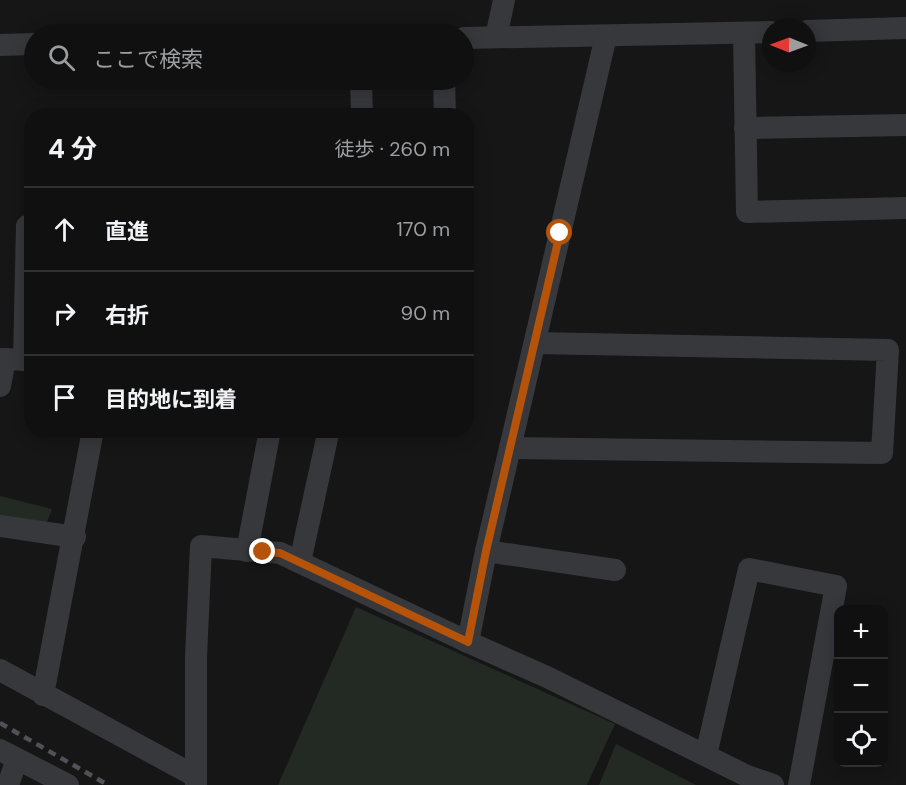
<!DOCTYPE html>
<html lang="ja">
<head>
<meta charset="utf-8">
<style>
  body { margin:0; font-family:"DM Sans","Noto Sans JP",sans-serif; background:#1e1e1f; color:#f1f3f6 }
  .controls { position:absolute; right:18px; bottom:18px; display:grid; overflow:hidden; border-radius:12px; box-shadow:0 3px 15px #0003 }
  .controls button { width:54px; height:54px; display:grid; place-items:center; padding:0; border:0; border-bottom:2px solid #303031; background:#101011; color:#f1f3f6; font:30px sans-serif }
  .compass { position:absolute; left:762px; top:18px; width:54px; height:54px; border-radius:50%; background:#101011; box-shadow:0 3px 15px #0003; rotate:271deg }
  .stop { position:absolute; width:18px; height:18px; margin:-14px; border:4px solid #b45309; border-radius:50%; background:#fff }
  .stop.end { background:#b45309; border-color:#fff; box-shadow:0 2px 6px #0008 }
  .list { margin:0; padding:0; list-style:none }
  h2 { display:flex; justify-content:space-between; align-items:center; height:78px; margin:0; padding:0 24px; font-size:26px }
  h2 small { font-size:20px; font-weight:400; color:#9c9d9f }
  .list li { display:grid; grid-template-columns:39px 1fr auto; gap:18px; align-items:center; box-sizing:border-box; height:84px; padding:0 24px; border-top:2px solid #303031 }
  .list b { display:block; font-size:22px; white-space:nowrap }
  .list em { font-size:20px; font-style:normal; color:#9c9d9f }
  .icon { flex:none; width:33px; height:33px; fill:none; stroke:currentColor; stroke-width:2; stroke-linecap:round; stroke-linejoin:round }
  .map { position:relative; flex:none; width:906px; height:785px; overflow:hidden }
  .search { position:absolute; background:#101011; box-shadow:0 3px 15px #0003; left:24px; top:24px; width:450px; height:66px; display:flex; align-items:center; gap:15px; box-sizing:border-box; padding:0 21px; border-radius:33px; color:#9c9d9f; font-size:22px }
  .panel { position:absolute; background:#101011; box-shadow:0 3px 15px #0003; left:24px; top:108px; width:450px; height:330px; border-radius:24px }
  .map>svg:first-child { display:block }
</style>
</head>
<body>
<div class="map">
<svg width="906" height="785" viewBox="0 0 906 785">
  <rect width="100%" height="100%" fill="#161617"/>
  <!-- green -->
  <g fill="#222a23">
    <polygon points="0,496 52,509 43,532 0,526"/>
    <polygon points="356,607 615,724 587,785 278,785"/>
    <polygon points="616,744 696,785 599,785"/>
  </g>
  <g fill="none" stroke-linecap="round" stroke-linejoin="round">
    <!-- minor -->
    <g stroke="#37383c" stroke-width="22">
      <polyline points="807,31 906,28"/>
      <polyline points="744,33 747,212 906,208"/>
      <polyline points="496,37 504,0"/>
      <polyline points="464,38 771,32"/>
      <polyline points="0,45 34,44"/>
      <polyline points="361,80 362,116"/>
      <polyline points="444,80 445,116"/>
      <polyline points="745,128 906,125"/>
      <polyline points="0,359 32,360"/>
      <polyline points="24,360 27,226 32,226"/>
      <polyline points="0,386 5,359"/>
      <polyline points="510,448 882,453 888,350 535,343"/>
      <polyline points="0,526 75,537"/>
      <polyline points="247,551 270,430"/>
      <polyline points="486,551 615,570"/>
      <polyline points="300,562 328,434"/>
      <polyline points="468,642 547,677 747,776 773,785"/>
      <polyline points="0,670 195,776"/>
      <polyline points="43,695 93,430"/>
      <polyline points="0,750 68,785"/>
      <polyline points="706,755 749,569 836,586 799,785"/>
      <polyline points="8,785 17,759"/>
      <polyline points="196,785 196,657 201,546 280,553 468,642 486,551 606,36"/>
    </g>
    <!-- rail -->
    <polyline stroke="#505257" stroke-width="4.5" stroke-dasharray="8 6" stroke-linecap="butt" points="0,723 108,785"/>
  </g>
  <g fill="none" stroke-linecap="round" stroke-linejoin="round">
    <!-- route -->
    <polyline stroke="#b45309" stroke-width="8" points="263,552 280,553 468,642 486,551 560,233"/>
  </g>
</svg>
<div class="controls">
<button>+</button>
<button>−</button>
<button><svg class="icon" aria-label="locate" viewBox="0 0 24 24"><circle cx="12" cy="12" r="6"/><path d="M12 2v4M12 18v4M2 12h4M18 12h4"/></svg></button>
</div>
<svg class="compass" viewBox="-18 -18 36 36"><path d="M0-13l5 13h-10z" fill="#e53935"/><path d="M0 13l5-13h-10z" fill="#9c9d9f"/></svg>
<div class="stop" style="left:560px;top:233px"></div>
<div class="stop end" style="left:263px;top:552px"></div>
<div class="search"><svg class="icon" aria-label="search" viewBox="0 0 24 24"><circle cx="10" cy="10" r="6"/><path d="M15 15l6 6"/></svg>ここで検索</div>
<section class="panel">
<h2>4 分<small>徒歩 · 260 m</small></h2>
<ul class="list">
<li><svg class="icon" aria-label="ahead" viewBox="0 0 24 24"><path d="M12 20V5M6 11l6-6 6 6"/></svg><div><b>直進</b></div><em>170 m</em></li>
<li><svg class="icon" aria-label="right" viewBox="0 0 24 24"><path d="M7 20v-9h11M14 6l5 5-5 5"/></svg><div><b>右折</b></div><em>90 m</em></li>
<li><svg class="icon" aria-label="arrive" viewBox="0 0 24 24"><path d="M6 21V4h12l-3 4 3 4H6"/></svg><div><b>目的地に到着</b></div></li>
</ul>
</section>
</div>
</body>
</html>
